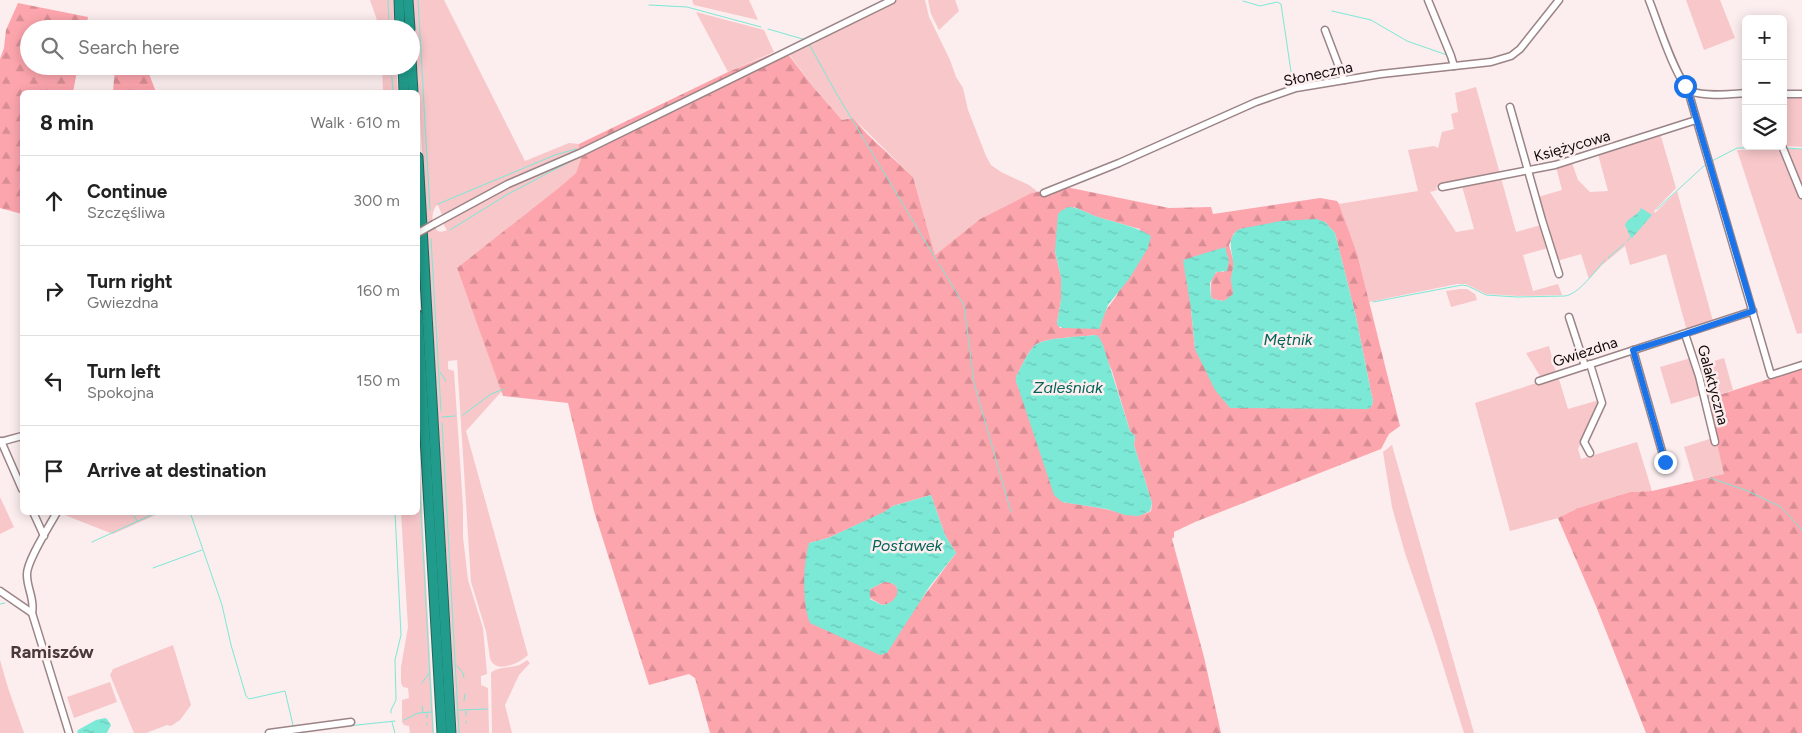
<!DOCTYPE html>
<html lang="en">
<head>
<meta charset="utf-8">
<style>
  body { margin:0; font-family:Figtree,sans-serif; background:#f6f6f6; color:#222 }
  .controls { position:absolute; right:15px; top:15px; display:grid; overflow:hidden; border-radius:8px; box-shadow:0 2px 12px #0003 }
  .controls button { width:45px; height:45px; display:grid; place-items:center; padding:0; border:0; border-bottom:1px solid #e0e0e0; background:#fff; color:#222; font:25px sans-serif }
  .stop { position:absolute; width:15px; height:15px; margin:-11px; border:4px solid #1a73e8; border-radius:50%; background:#fff }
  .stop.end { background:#1a73e8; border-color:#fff; box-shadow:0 1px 5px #0008 }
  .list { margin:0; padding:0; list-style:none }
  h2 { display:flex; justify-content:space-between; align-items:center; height:65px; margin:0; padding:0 20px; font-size:21px }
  h2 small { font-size:16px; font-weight:400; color:#767676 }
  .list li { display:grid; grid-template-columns:32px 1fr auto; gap:15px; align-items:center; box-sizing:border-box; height:90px; padding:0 20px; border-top:1px solid #e0e0e0 }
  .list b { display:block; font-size:19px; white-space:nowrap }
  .list p { margin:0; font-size:16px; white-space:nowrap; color:#767676 }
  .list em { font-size:16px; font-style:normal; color:#767676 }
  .icon { flex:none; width:28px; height:28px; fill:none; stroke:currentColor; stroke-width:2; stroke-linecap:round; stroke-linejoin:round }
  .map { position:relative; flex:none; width:1802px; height:733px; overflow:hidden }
  .search { position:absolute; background:#fff; box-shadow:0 2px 12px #0003; left:20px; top:20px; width:400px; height:55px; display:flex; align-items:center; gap:12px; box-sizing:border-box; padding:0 18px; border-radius:28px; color:#767676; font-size:19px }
  .panel { position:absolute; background:#fff; box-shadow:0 2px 12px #0003; left:20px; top:90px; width:400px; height:425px; border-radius:8px }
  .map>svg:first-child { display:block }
</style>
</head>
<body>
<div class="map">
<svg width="1802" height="733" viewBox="0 0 1802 733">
  <defs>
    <pattern id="forest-firs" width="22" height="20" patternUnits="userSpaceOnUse" patternTransform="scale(1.25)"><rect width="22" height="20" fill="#fda5ad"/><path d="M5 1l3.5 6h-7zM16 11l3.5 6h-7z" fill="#d88d94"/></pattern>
    <pattern id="water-ripples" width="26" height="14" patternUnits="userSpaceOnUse" patternTransform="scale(1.25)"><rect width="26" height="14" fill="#7ce8d6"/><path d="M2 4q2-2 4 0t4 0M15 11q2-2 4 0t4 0" fill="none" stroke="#6ac6b6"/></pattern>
  </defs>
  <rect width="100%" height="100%" fill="#fcedee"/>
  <!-- green -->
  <g fill="#f8c7ca">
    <polygon points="370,0 393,0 395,29 380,29"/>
    <path d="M413,0H444L525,161L569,143L579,144V150L516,176L442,215L438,205L436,206C429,215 432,238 447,230L442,222L536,174L583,155L576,173L561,187L457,268L502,391L466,431L528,655C520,663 495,675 490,658L486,631L471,582L457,360L448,361V369L454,371L463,507V537L468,580L483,628L487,674L481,676V685L488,688L489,733H457Z"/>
    <polygon points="692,0 749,0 758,20 694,5"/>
    <polygon points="897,0 925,0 929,17 950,60 956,77 963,88 968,110 986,156 991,165 1001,172 1029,185 1038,192 1031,193 980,219 935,255 913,177 853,118 842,120 814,88 788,53 808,43 810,45 816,43 817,39"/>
    <polygon points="928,0 955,0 959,11 939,30 931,14"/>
    <polygon points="1686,0 1720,0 1735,38 1704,50"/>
    <polygon points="696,12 764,30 774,52 728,72"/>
    <polygon points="382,66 396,66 398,92 383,92"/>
    <polygon points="1476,87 1500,174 1436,187 1437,190 1430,192 1456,232 1474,229 1462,186 1501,178 1516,232 1541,225 1548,248 1523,255 1533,291 1558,284 1562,295 1519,296 1486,294 1466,284 1457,284 1369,302 1357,253 1339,204 1418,191 1408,150 1434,146 1438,148 1442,132 1454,129 1451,114 1458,112 1455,93"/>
    <polygon points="1783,96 1801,96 1802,99 1802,147 1783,146"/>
    <polygon points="1660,133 1676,188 1654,211 1655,213 1677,191 1713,321 1687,331 1666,254 1630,265 1625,246 1602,265 1589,279 1581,254 1557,261 1538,197 1562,190 1556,167 1572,163 1578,180 1590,192 1608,191 1598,154"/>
    <polygon points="1785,149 1802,149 1802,191"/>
    <polygon points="1737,150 1781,150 1802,200 1802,333 1797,334"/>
    <polygon points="1460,289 1467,289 1475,294 1477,300 1451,307 1446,291"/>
    <polygon points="1549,346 1556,373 1540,376 1526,353"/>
    <polygon points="1691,358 1701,395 1671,404 1660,367"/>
    <polygon points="1724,358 1733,390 1707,399 1698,366"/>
    <polygon points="1558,376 1568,409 1599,400 1600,402 1578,449 1581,459 1637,442 1652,491 1630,492 1578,508 1558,518 1510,531 1475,403"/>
    <polygon points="418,434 434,733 410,733 409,726 404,725 402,722 402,700 409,698 408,688 403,687 401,683 401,667 408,627 401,513 418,512"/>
    <polygon points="1716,437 1725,474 1694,481 1684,447"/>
    <polygon points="1392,445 1474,733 1464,733 1435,640 1405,553 1392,507 1383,452"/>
    <polygon points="0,497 14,527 0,534"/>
    <polygon points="63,512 160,512 160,513 113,534 62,514"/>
    <polygon points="173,645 191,705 180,720 171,726 167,725 146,733 134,733 110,675 113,669"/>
    <polygon points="0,660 8,688 24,733 0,733"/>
    <path d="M527,660L530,663L519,675L505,705L512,733H492L491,673C500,664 515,671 527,660Z"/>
    <polygon points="110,682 117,702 74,718 67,697"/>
  </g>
  <!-- forest -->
  <g fill="url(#forest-firs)" fill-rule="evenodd">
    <polygon points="18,3 88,17 86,29 29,29 29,66 78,66 73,92 22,92 22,214 0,208 0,59 4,48 6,30"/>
    <path d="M784,49L814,88L842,120L853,118L867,134L913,177L935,255L980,219L1031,193L1066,187L1169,208L1211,207L1213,214L1320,198L1337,201L1339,204L1357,253L1400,426L1389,434L1381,449L1195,522L1174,532V537L1172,539L1204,657L1221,733H710L695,678L689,674L649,685L594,511L568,403L503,396L457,268L560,187L576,173L582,156L579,155V144L728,72ZM1074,207L1097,217L1140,229L1117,295L1104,313L1100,327L1060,328L1057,323L1061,300V277L1055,251ZM1325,222L1335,233L1356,317L1373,402L1371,407L1195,349L1191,309L1225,248L1224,272L1219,271C1208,276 1212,287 1211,297L1213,299L1224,301L1233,295V288L1231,279L1234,263L1229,245L1234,233ZM1096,335L1112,371L1130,431L1135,436L1134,445L1152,503L1151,511C1134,520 1121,512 1105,509C1091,506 1076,504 1062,502L1016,381V377C1021,367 1027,354 1034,346C1044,337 1081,337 1096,335ZM931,495L945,535L956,553L880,655L809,543L828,538L885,512L893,506Z"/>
    <polygon points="115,66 146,66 156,92 113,92"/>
    <polygon points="1802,368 1802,733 1646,733 1596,606 1558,518 1578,508 1630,492 1652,491 1724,474 1707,399"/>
    <path d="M884,582C906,582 899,604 882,605L870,598V589Z"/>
  </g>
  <!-- water -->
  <g fill="url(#water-ripples)" fill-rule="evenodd">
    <path d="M1068,207C1079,207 1088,214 1098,217C1116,223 1136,226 1151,236L1148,248L1129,279L1108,305L1099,329L1063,328L1058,326L1057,323L1061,300V277L1055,251L1058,214L1061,211Z"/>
    <path d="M1641,208L1652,215L1632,238L1630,236L1625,225C1628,217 1638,216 1641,208Z"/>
    <path d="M1316,219L1325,222L1335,233L1356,317L1373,402L1371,407L1368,409L1230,408L1215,390L1195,349L1191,309L1183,260L1225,247L1229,261L1227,271L1216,272L1210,283L1211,297L1213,299L1224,301L1233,294C1233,289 1231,284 1231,278C1232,273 1234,268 1233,262C1232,249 1226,239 1239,229L1281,221Z"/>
    <path d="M1096,335L1099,337L1103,345L1130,431L1135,436L1134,445L1152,503L1150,511L1139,516L1125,515L1107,509L1062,502L1054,495L1016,381V377C1021,367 1027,354 1034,346C1044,337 1081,337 1096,335Z"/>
    <path d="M931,495L945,535L956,553L930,586L887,653L880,655L810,623C802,604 803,563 809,543L828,538L884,512L893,506ZM884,582C906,582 898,604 882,605L870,599V589Z"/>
    <polygon points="105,718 107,719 111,725 107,733 77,733 78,730 96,720"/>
  </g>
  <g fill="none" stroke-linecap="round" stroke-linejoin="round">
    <!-- stream -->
    <g stroke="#7ce8d6" stroke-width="1">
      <polyline points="388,0 389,29"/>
      <polyline points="418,0 430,210"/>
      <polyline points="1243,1 1260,6 1277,2 1281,4 1293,85"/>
      <polyline points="649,5 687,7 761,27"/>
      <polyline points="1332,11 1371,20 1407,41 1447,55"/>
      <polyline points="830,27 884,0"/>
      <polyline points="768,29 806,40"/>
      <polyline points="809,44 835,91 937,261"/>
      <polyline points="391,66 393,92"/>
      <polyline points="1785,148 1802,149"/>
      <polyline points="1712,161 1737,148 1779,148"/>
      <polyline points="438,204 555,155 576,149"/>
      <polyline points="1657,209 1706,164"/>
      <polyline points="450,230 508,194 577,158"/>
      <polyline points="431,239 441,411"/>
      <polyline points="1627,241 1631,237"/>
      <polyline points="1608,258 1624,244"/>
      <polyline points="939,264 964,305 974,383 1011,512"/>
      <path d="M1373,302L1462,285L1468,286L1486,295L1517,297L1565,296C1579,294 1595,271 1605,260"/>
      <polyline points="440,372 446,381"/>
      <polyline points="463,415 491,394 504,389"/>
      <polyline points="442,417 455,416"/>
      <polyline points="442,423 459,733"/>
      <polyline points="418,458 433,733"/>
      <polyline points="1710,478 1748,491 1781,507 1802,530"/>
      <polyline points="132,512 137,521"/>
      <polyline points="190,512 222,605 231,645 246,696 249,699 285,691 293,725"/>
      <polyline points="92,542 158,512"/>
      <polyline points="153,568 202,550"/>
      <polyline points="0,604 5,603"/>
      <polyline points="457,666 463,673 464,678"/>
      <polyline points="422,683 430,672"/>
      <polyline points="464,701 465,694"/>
      <polyline points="422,706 423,712"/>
      <polyline points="459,710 487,709"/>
      <polyline points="466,711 466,716"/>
      <polyline points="391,713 391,710 396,700 395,660 401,635 395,512"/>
      <polyline points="427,713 427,718"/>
      <polyline points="404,720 418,713 432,712"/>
      <polyline points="466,721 466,723"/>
      <polyline points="392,722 395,733"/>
      <polyline points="427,723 427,725"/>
      <polyline points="348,726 395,721"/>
    </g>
    <!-- minor casing -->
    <g stroke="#9b8486" stroke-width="9">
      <g id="minor">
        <polyline points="1428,0 1451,56 1454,66"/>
        <path d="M1649,0C1656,17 1677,84 1691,91C1704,97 1731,94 1746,93"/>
        <polyline points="1325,30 1344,80"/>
        <polyline points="1690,91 1689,94 1771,375 1802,365"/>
        <polyline points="1783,94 1802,94"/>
        <polyline points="1510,107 1542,220 1559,274"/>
        <polyline points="1782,146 1802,195"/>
        <polyline points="1442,187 1555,165 1696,120"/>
        <polyline points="1044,193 1119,163 1256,102 1296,88 1381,74 1491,62 1511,56 1520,49 1559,0"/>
        <polyline points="434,224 508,184 580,153 892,0"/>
        <polyline points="1569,317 1585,366"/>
        <polyline points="1685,334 1699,376 1715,442"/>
        <polyline points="1633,350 1665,462"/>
        <polyline points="1539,381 1753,311"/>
        <polyline points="1,441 22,489"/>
        <polyline points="0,442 22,436"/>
        <polyline points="1590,453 1584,442 1602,403 1590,364"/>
        <polyline points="33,512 44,536"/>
        <path d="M57,512C50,525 26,562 27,575C27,589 35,599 32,613L69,733"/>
        <polyline points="0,591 32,613"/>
        <polyline points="269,733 351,722"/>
      </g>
    </g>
    <!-- highway casing -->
    <g stroke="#1c685e" stroke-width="11">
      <g id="highway">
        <polyline points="399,0 400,29"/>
        <polyline points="408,0 410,29"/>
        <polyline points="411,58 413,92"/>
        <polyline points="403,66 404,92"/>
        <polyline points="418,157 451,733"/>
        <polyline points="418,315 442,733"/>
      </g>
    </g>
    <!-- minor -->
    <use href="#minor" stroke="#fff" stroke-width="6"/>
    <!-- highway -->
    <use href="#highway" stroke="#219b8b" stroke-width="9"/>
    <!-- minor-bridge casing -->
    <g stroke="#9b8486" stroke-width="9" stroke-linecap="butt">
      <polyline id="minor-bridge" points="418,233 434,224"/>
    </g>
    <!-- minor-bridge -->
    <use href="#minor-bridge" stroke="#fff" stroke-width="6"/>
  </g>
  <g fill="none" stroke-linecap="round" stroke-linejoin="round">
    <!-- route -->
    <polyline stroke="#1a73e8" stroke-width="6" points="1665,462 1633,350 1685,334 1753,311 1689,94 1690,91 1685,86"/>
  </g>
  <g text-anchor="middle" stroke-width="5" stroke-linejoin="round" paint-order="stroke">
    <!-- street labels -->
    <g font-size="15" fill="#120a0a" stroke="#fcedee">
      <text transform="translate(1318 74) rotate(-12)" y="5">Słoneczna</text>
      <text transform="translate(1572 146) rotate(-16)" y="5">Księżycowa</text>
      <text transform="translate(1585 352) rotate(-18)" y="5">Gwiezdna</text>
      <text transform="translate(1713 385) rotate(75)" y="5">Galaktyczna</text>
    </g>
    <!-- water labels -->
    <g font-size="16" font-style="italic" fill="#006357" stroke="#fcedee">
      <text x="1288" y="345">Mętnik</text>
      <text x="1068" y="393">Zaleśniak</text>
      <text x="907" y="551">Postawek</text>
    </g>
    <!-- quarter labels -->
    <g font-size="18" font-weight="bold" fill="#4b3839" stroke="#fcedee">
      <text x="52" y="658">Ramiszów</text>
    </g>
  </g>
</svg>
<div class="controls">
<button>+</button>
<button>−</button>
<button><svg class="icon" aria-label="layers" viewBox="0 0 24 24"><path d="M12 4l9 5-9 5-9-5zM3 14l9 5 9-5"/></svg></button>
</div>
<div class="stop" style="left:1685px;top:86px"></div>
<div class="stop end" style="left:1665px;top:462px"></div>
<div class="search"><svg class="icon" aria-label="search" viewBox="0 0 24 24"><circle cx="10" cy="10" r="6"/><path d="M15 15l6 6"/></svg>Search here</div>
<section class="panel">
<h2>8 min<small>Walk · 610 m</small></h2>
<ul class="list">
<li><svg class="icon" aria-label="ahead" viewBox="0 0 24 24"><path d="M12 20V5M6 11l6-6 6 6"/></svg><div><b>Continue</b><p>Szczęśliwa</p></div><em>300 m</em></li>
<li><svg class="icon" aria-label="right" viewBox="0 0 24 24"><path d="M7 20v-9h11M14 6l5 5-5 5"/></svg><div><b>Turn right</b><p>Gwiezdna</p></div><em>160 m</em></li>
<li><svg class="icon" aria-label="left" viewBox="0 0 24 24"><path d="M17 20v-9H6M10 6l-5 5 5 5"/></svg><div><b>Turn left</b><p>Spokojna</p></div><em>150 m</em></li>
<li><svg class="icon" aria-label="arrive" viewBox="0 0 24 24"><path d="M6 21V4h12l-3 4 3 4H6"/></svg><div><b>Arrive at destination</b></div></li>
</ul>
</section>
</div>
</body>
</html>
